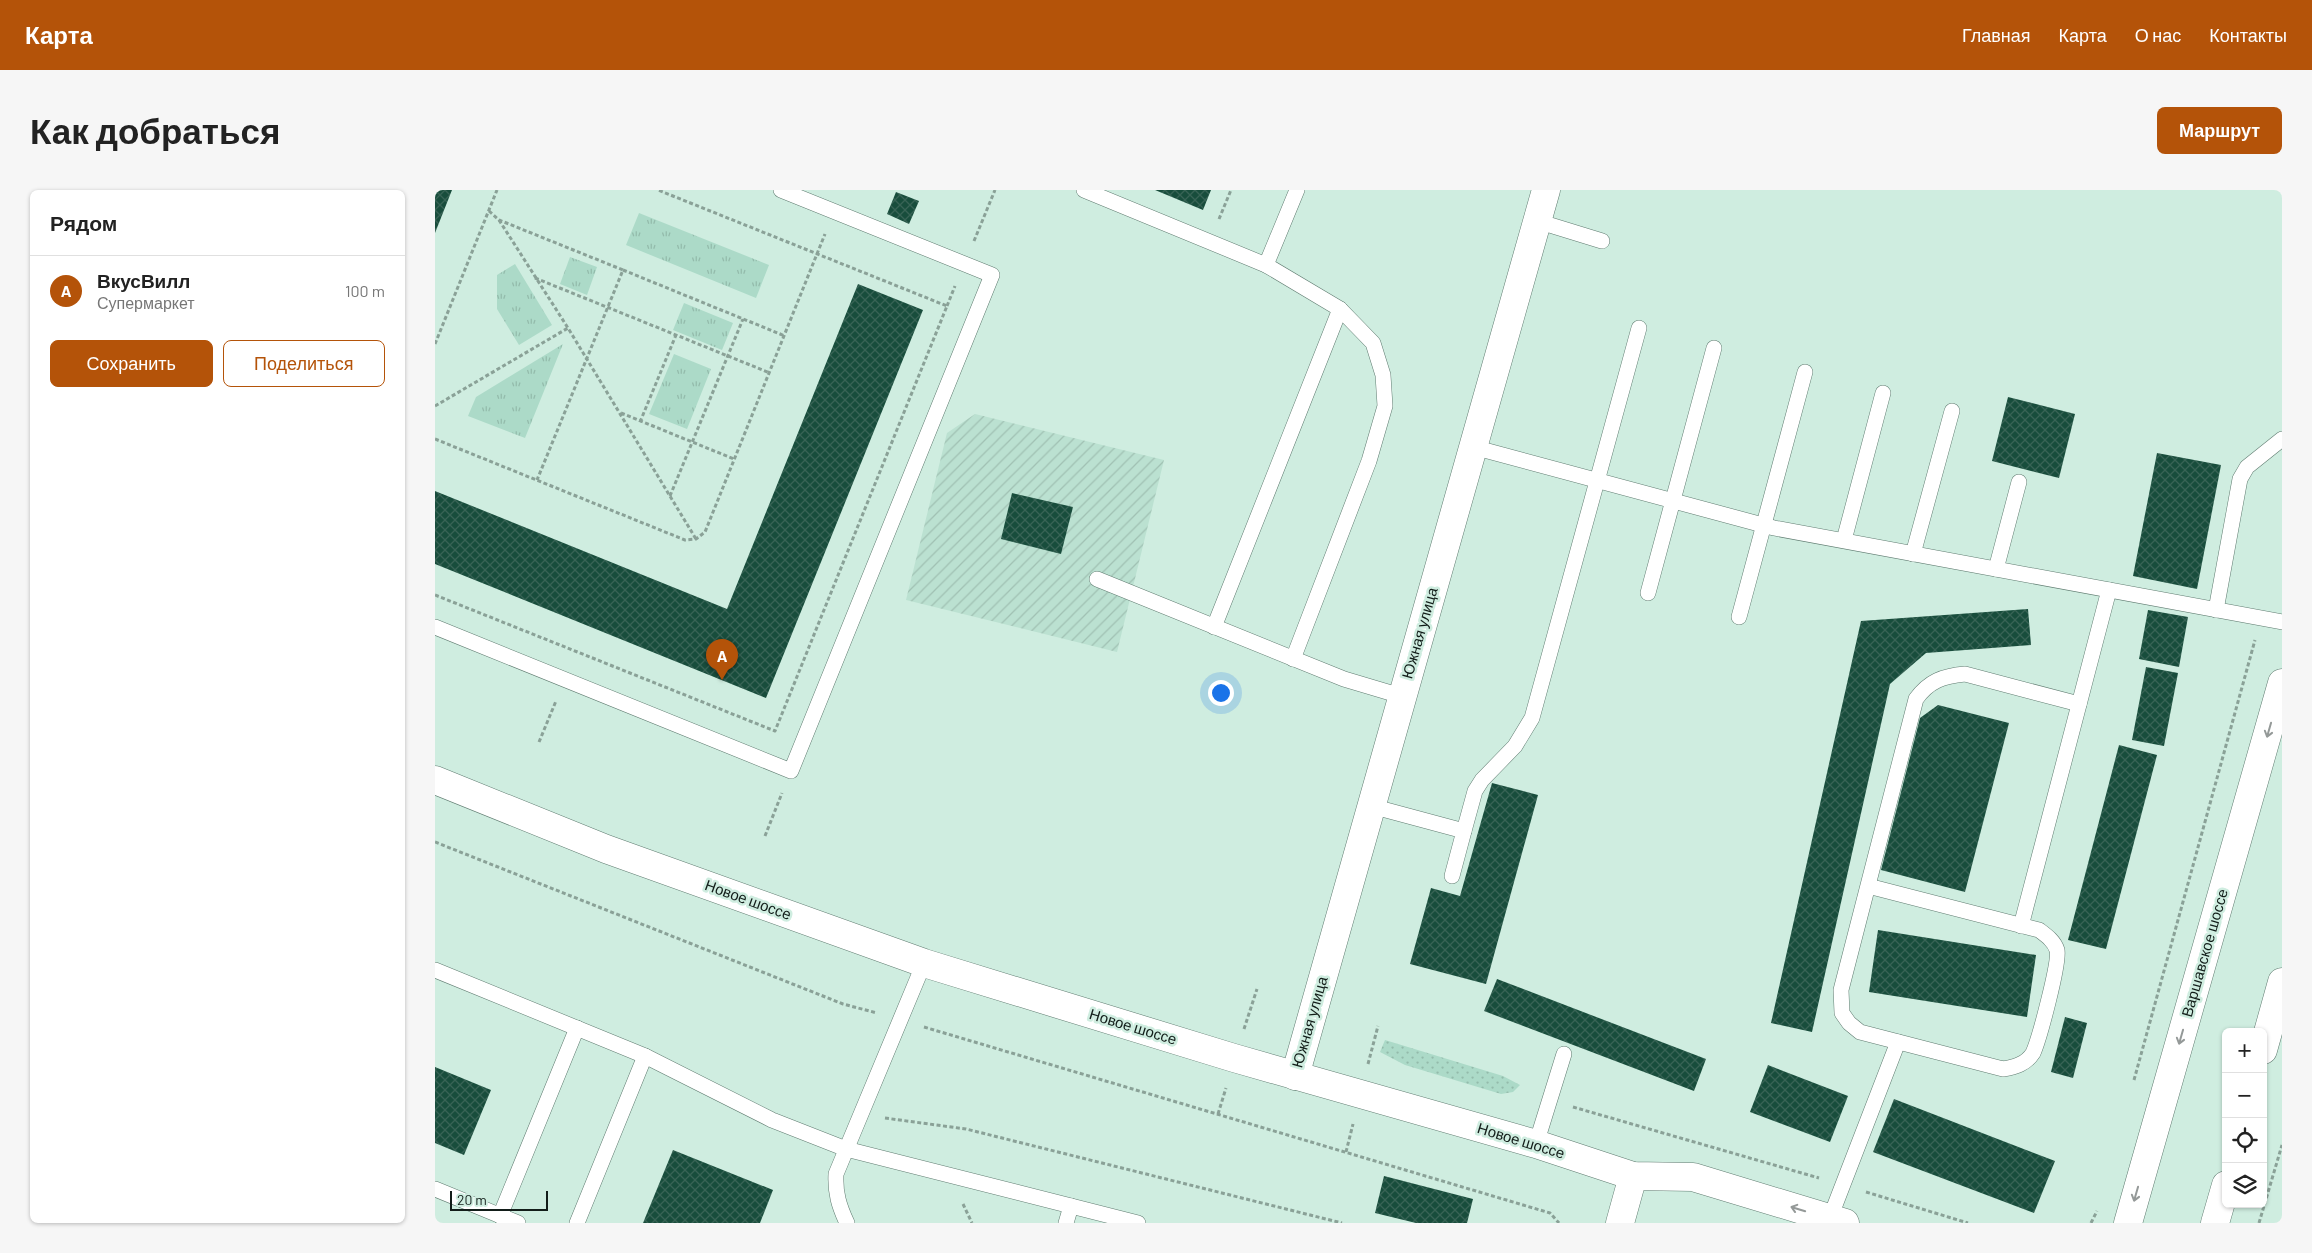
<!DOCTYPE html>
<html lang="ru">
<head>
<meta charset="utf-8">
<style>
  body { margin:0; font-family:Barlow,sans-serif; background:#f6f6f6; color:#222 }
  .controls { position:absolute; right:15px; bottom:15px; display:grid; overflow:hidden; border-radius:8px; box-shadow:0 1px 4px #0004 }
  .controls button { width:45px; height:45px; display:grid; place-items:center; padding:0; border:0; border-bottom:1px solid #e0e0e0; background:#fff; color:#222; font:25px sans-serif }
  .scale { position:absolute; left:15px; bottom:12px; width:98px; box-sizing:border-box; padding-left:5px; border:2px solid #121d19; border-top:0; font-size:14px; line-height:18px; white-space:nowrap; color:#121d19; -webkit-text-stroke:4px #cfede0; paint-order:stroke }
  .you { position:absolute; left:785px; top:502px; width:18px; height:18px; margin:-12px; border:4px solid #fff; border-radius:50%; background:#1a73e8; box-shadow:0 0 0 8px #1a73e833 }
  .badge { display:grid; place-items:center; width:32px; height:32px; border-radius:50%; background:#b45309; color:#fff; font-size:16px; font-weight:700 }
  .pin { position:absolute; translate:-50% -41px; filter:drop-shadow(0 1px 2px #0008) }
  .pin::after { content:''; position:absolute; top:26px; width:18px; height:15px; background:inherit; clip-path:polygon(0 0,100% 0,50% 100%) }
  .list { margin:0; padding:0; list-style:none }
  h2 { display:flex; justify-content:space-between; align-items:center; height:65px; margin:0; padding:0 20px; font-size:21px }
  h2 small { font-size:16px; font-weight:400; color:#767676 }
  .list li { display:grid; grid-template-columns:32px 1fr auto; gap:15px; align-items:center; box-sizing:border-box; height:70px; padding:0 20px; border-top:1px solid #e0e0e0 }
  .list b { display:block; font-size:19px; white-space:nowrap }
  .list p { margin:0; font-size:16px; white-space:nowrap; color:#767676 }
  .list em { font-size:16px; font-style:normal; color:#767676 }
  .actions { display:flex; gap:10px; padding:15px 20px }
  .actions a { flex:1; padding:11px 0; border:1px solid #b45309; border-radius:8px; text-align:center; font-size:18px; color:#b45309 }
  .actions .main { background:#b45309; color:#fff }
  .icon { flex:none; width:28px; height:28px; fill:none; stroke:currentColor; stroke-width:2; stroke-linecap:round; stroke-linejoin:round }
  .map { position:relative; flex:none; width:1847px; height:1033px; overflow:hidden; border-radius:8px }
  header { display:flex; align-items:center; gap:30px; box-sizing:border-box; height:70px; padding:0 25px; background:#b45309; color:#fff }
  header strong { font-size:24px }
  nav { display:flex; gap:28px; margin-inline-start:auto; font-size:18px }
  .intro { display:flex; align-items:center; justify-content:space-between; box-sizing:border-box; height:120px; padding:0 30px }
  h1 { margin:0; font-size:35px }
  .button { padding:12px 22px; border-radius:8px; background:#b45309; color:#fff; font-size:18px; font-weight:700 }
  main { display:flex; gap:30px; padding:0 30px }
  aside { flex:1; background:#fff; border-radius:8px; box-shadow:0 1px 4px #0004 }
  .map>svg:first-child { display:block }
</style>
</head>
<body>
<header>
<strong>Карта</strong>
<nav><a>Главная</a><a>Карта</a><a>О нас</a><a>Контакты</a></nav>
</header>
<div class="intro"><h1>Как добраться</h1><a class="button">Маршрут</a></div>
<main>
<aside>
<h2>Рядом<small></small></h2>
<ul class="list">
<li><span class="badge">A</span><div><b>ВкусВилл</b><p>Супермаркет</p></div><em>100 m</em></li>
</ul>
<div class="actions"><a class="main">Сохранить</a><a>Поделиться</a></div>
</aside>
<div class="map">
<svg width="1847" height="1033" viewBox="0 0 1847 1033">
  <defs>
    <pattern id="industrial-furrows" width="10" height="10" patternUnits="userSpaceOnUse" patternTransform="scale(1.25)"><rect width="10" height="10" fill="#bbe1d1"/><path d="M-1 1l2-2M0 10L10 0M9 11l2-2" fill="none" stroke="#a0c1b3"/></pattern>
    <pattern id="grass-dots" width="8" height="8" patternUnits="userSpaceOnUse" patternTransform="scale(1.25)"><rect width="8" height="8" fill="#acdac8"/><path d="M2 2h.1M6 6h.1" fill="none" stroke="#93bbab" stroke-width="1.8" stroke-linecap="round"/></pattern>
    <pattern id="park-tufts" width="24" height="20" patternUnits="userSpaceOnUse" patternTransform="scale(1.25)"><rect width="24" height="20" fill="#acdac8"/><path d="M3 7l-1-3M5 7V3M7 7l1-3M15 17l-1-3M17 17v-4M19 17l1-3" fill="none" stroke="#93bbab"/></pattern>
    <pattern id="building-cross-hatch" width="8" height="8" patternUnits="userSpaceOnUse" patternTransform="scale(1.25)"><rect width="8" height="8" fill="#184d3c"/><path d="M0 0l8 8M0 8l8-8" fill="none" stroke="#386355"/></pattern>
  </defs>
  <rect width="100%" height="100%" fill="#cfede0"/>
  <!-- industrial -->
  <polygon fill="url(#industrial-furrows)" points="540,224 729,270 682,462 471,410 512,243"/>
  <!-- grass -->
  <polygon fill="url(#grass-dots)" points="950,850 1068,886 1085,895 1078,902 1066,904 970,875 945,862"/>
  <!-- park -->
  <g fill="url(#park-tufts)">
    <polygon points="204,23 334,75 321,108 191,55"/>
    <polygon points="135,67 162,77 152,105 125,94"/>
    <polygon points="80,74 117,135 84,155 62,119 62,85"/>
    <polygon points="249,113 298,133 287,160 238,140"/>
    <polygon points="128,154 90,248 33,226 41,207"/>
    <polygon points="239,164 276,179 252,239 214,224"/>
  </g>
  <!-- building -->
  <g fill="url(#building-cross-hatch)">
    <polygon points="0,0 17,0 0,43"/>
    <polygon points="720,0 776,0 768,20"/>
    <polygon points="461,2 484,11 474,34 452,24"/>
    <polygon points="423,94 488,120 331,508 0,374 0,301 292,419"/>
    <polygon points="1573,207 1640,224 1624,288 1557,271"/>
    <polygon points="1722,263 1786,275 1762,399 1698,386"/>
    <polygon points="577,303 638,317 626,364 566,349"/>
    <polygon points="1593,419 1596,455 1491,463 1455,494 1377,842 1336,833 1426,431"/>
    <polygon points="1713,420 1753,427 1744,477 1704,469"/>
    <polygon points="1711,477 1743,483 1729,556 1697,550"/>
    <polygon points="1503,515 1574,533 1530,702 1446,680 1485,528"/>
    <polygon points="1684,555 1722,565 1671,759 1633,750"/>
    <polygon points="1057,593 1103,605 1051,794 975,774 996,698 1025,706"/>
    <polygon points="1443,740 1601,765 1592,827 1434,802"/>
    <polygon points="1062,789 1271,869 1259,901 1049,821"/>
    <polygon points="1630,827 1652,833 1638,888 1616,882"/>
    <polygon points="1333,875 1413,906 1395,952 1315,922"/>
    <polygon points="0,877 56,900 29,965 0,953"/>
    <polygon points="1459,909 1620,971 1599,1023 1438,962"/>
    <polygon points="238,960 338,1000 325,1033 208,1033"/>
    <polygon points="949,986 1038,1009 1032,1033 981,1033 940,1023"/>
  </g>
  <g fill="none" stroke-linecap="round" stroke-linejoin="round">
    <!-- lane casing -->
    <g stroke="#607c71" stroke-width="16">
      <g id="lane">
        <polyline points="649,0 831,75 905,119 938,153 948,185 950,216 934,271 858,469"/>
        <polyline points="1102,31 1167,51"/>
        <polyline points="831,75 862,0"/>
        <polyline points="1038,257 1339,338 1847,432"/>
        <polyline points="1409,350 1448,203"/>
        <polyline points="1478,364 1517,221"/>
        <polyline points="1561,379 1584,292"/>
        <polyline points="662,389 909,489 966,506"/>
        <polyline points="1213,403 1279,158"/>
        <polyline points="1781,420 1805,289 1812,277 1847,249"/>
        <polyline points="1304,427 1370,182"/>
        <polyline points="0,437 356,581 557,85 346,0"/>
        <polyline points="779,437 905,119"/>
        <polyline points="936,616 1029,641 1017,686"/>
        <polyline points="1029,641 1040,601 1047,590 1080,556 1097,528 1204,138"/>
        <path d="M1433,696L1604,740C1612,746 1619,751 1622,760C1625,772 1604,850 1598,863C1591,874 1580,877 1568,879L1425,842L1414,833L1407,823L1406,800L1481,509C1494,491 1508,486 1530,484L1644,514"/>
        <polyline points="1586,736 1674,400"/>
        <polyline points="0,780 210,866 337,930 411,959 703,1033"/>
        <polyline points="1101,954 1129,864"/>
        <polyline points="0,999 83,1033"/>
        <polyline points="65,1026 142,838"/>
        <polyline points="1395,1028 1463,852"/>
        <polyline points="142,1033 210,866"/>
        <path d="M412,1033C404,1016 400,1003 401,984L489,773"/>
        <polyline points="631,1033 636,1016"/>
      </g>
    </g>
    <!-- secondary casing -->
    <g stroke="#607c71" stroke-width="29">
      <g id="secondary">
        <polyline points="0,590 171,659 489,773 799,868 1101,954 1198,986 1258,987 1410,1033"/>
        <polyline points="860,886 1111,0"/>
        <polyline points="1185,1033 1198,986"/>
      </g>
    </g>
    <!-- primary casing -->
    <g stroke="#607c71" stroke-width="29">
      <g id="primary">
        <polyline points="1828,860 1847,792"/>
        <polyline points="1693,1033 1847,493"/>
        <polyline points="1780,1033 1791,995"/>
      </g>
    </g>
    <!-- path -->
    <g stroke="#8aa197" stroke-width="3" stroke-dasharray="4 2.5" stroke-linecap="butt">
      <polyline points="54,21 64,30 188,80 102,290"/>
      <polyline points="784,29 796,0"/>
      <polyline points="64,30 133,138 261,349"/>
      <polyline points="539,51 560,0"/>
      <polyline points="188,80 350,146"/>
      <polyline points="100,88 335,183"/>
      <polyline points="512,116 520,96"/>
      <polyline points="0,154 62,0"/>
      <polyline points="0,216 133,138"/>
      <polyline points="186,223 299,269"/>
      <polyline points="205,232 241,145"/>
      <polyline points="0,249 250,350 261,349 270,342 390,44"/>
      <polyline points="235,306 308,129"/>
      <polyline points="0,405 340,541 512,116 223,0"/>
      <polyline points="104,552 121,511"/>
      <polyline points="330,646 347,603"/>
      <polyline points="0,652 408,814 442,823"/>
      <polyline points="489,837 1115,1023 1124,1033"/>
      <polyline points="809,839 822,799"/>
      <polyline points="933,874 943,836"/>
      <polyline points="1699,890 1820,450"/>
      <polyline points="1138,917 1384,988"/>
      <polyline points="783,924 791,898"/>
      <polyline points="450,928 531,939 907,1033"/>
      <polyline points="911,962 918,934"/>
      <polyline points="1431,1002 1533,1033"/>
      <polyline points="528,1014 537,1033"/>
      <polyline points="1656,1033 1662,1021"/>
      <polyline points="1824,1033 1847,955"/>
    </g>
    <!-- lane -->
    <use href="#lane" stroke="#fff" stroke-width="15"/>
    <!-- secondary -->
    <use href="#secondary" stroke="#fff" stroke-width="28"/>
    <!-- primary -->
    <use href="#primary" stroke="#fff" stroke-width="28"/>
  </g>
  <!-- one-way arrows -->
  <defs><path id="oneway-shaft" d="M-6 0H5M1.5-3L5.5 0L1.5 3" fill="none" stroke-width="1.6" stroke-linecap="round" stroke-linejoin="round" transform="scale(1.25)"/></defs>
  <g stroke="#949998">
    <use href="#oneway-shaft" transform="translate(1834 540) rotate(106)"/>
    <use href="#oneway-shaft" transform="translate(1746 847) rotate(106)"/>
    <use href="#oneway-shaft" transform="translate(1701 1004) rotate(106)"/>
    <use href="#oneway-shaft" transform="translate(1363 1019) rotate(-163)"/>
  </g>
  <g text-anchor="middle" stroke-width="5" stroke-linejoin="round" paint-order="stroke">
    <!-- street labels -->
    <g font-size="15" fill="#121d19" stroke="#cfede0">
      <text transform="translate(985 443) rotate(-74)" y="5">Южная улица</text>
      <text transform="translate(313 710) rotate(20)" y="5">Новое шоссе</text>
      <text transform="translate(1770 763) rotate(-74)" y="5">Варшавское шоссе</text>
      <text transform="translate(875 832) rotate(-74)" y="5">Южная улица</text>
      <text transform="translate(698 837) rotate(17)" y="5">Новое шоссе</text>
      <text transform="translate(1086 951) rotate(17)" y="5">Новое шоссе</text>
    </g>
  </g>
</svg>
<div class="controls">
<button>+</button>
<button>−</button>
<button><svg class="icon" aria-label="locate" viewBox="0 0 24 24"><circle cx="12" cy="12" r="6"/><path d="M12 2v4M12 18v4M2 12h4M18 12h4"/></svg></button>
<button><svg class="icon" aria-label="layers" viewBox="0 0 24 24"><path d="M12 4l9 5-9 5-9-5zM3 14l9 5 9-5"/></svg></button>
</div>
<div class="scale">20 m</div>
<div class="you"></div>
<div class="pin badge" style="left:287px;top:490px">A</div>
</div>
</main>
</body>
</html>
